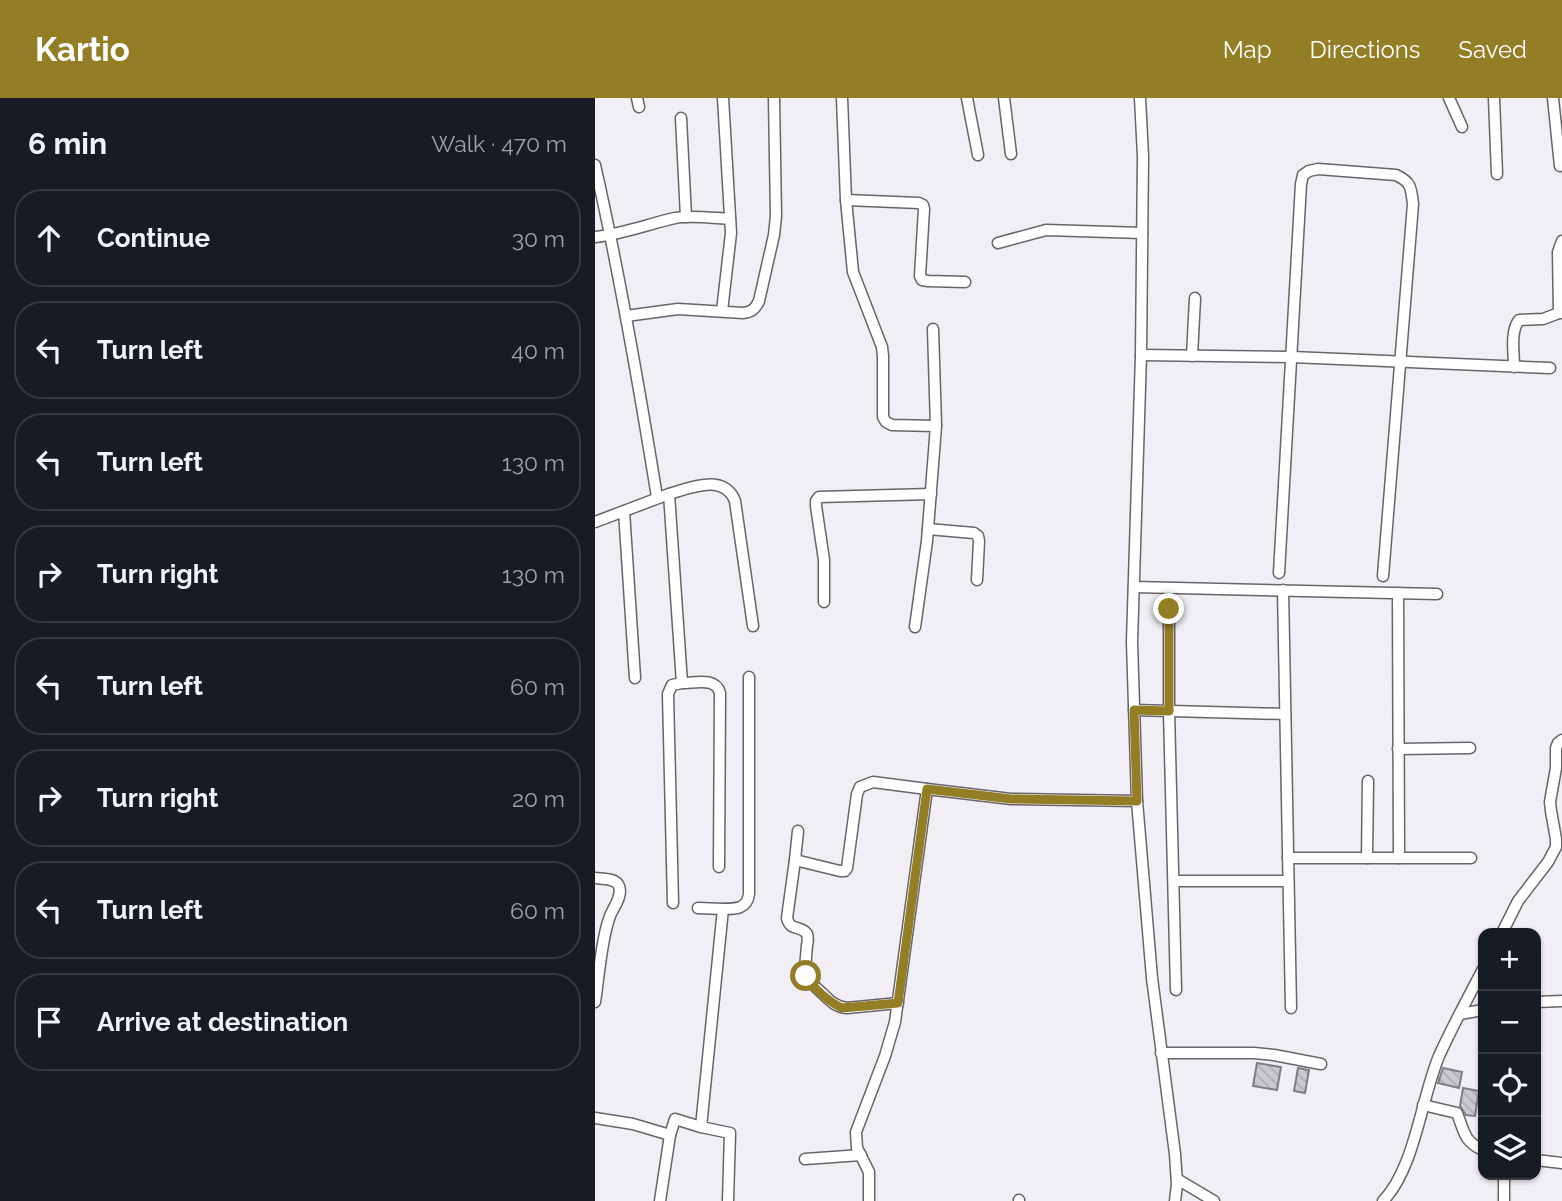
<!DOCTYPE html>
<html lang="en">
<head>
<meta charset="utf-8">
<style>
  body { margin:0; font-family:Raleway,sans-serif; background:#20242c; color:#f1f3f6 }
  .controls { position:absolute; right:21px; bottom:21px; display:grid; overflow:hidden; border-radius:14px; box-shadow:0 2px 5px #0004 }
  .controls button { width:63px; height:63px; display:grid; place-items:center; padding:0; border:0; border-bottom:2px solid #363941; background:#171b24; color:#f1f3f6; font:35px sans-serif }
  .stop { position:absolute; width:21px; height:21px; margin:-16px; border:5px solid #937e25; border-radius:50%; background:#fff }
  .stop.end { background:#937e25; border-color:#fff; box-shadow:0 2px 7px #0008 }
  .list { margin:0; padding:0; list-style:none }
  h2 { display:flex; justify-content:space-between; align-items:center; height:91px; margin:0; padding:0 28px; font-size:30px }
  h2 small { font-size:23px; font-weight:400; color:#9ea1a6 }
  .list li { display:grid; grid-template-columns:46px 1fr auto; gap:21px; align-items:center; box-sizing:border-box; height:98px; margin:0 14px 14px; padding:0 14px; border:2px solid #363941; border-radius:28px }
  .list b { display:block; font-size:26px; white-space:nowrap }
  .list em { font-size:23px; font-style:normal; color:#9ea1a6 }
  .icon { flex:none; width:38px; height:38px; fill:none; stroke:currentColor; stroke-width:2; stroke-linecap:round; stroke-linejoin:round }
  .map { position:relative; flex:none; width:967px; height:1103px; overflow:hidden }
  header { display:flex; align-items:center; gap:42px; box-sizing:border-box; height:98px; padding:0 35px; background:#937e25; color:#fff }
  header strong { font-size:33px }
  nav { display:flex; gap:38px; margin-inline-start:auto; font-size:24px }
  main { display:flex }
  aside { flex:1; background:#171b24 }
  .map>svg:first-child { display:block }
</style>
</head>
<body>
<header>
<strong>Kartio</strong>
<nav><a>Map</a><a>Directions</a><a>Saved</a></nav>
</header>
<main>
<aside>
<h2>6 min<small>Walk · 470 m</small></h2>
<ul class="list">
<li><svg class="icon" aria-label="ahead" viewBox="0 0 24 24"><path d="M12 20V5M6 11l6-6 6 6"/></svg><div><b>Continue</b></div><em>30 m</em></li>
<li><svg class="icon" aria-label="left" viewBox="0 0 24 24"><path d="M17 20v-9H6M10 6l-5 5 5 5"/></svg><div><b>Turn left</b></div><em>40 m</em></li>
<li><svg class="icon" aria-label="left" viewBox="0 0 24 24"><path d="M17 20v-9H6M10 6l-5 5 5 5"/></svg><div><b>Turn left</b></div><em>130 m</em></li>
<li><svg class="icon" aria-label="right" viewBox="0 0 24 24"><path d="M7 20v-9h11M14 6l5 5-5 5"/></svg><div><b>Turn right</b></div><em>130 m</em></li>
<li><svg class="icon" aria-label="left" viewBox="0 0 24 24"><path d="M17 20v-9H6M10 6l-5 5 5 5"/></svg><div><b>Turn left</b></div><em>60 m</em></li>
<li><svg class="icon" aria-label="right" viewBox="0 0 24 24"><path d="M7 20v-9h11M14 6l5 5-5 5"/></svg><div><b>Turn right</b></div><em>20 m</em></li>
<li><svg class="icon" aria-label="left" viewBox="0 0 24 24"><path d="M17 20v-9H6M10 6l-5 5 5 5"/></svg><div><b>Turn left</b></div><em>60 m</em></li>
<li><svg class="icon" aria-label="arrive" viewBox="0 0 24 24"><path d="M6 21V4h12l-3 4 3 4H6"/></svg><div><b>Arrive at destination</b></div></li>
</ul>
</aside>
<div class="map">
<svg width="967" height="1103" viewBox="0 0 967 1103">
  <defs>
    <pattern id="building-back-hatch" width="6" height="6" patternUnits="userSpaceOnUse" patternTransform="scale(1.75)"><rect width="6" height="6" fill="#cbc8d0"/><path d="M-1 5l2 2M0 0l6 6M5-1l2 2" fill="none" stroke="#afacb3"/></pattern>
  </defs>
  <rect width="100%" height="100%" fill="#f1eef6"/>
  <!-- building -->
  <g fill="url(#building-back-hatch)" stroke="#7f7c83" stroke-width="2">
    <polygon points="662,965 686,969 682,992 658,988"/>
    <polygon points="703,970 714,972 710,995 699,993"/>
    <polygon points="848,970 867,974 864,990 843,985"/>
    <polygon points="868,990 884,993 880,1018 871,1017 865,1008"/>
  </g>
  <g fill="none" stroke-linecap="round" stroke-linejoin="round">
    <!-- street casing -->
    <g stroke="#67646a" stroke-width="13">
      <g id="street">
        <polyline points="42,0 44,9"/>
        <polyline points="247,0 251,102 258,174 287,249 288,258 288,319 291,324 297,327 341,328 332,443 320,529"/>
        <polyline points="372,0 383,57"/>
        <polyline points="409,0 416,56"/>
        <polyline points="545,0 548,58 546,257 537,544 542,703 557,880 580,1056 582,1086 580,1103"/>
        <polyline points="854,0 867,29"/>
        <polyline points="899,0 902,76"/>
        <polyline points="958,0 965,68"/>
        <polyline points="86,20 91,119"/>
        <path d="M0,67C25,177 44,288 62,399"/>
        <polyline points="251,102 324,105 328,107 329,111 325,178 327,182 333,183 370,184"/>
        <path d="M0,139C28,136 53,126 80,120C97,117 117,120 135,121"/>
        <polyline points="967,143 963,154 964,215 967,215"/>
        <polyline points="403,145 451,132 547,135"/>
        <polyline points="127,213 136,135 128,0"/>
        <path d="M31,218L83,211L148,215C157,214 160,211 164,203L179,137L181,118L179,0"/>
        <polyline points="338,231 341,328"/>
        <polyline points="546,257 697,259 955,270"/>
        <polyline points="597,258 600,200"/>
        <path d="M919,269C919,254 915,234 924,222L948,221L964,215"/>
        <path d="M74,396C95,390 129,375 140,403L158,528"/>
        <polyline points="29,413 40,580"/>
        <path d="M0,424L74,396L87,585C101,585 121,579 125,595L124,769"/>
        <polyline points="333,431 379,435 383,438 384,443 382,482"/>
        <path d="M684,475L706,86L708,77L714,73L723,71L801,77C816,84 816,89 818,106L788,478"/>
        <polyline points="539,489 842,496"/>
        <polyline points="688,492 696,910"/>
        <polyline points="803,495 804,760"/>
        <polyline points="229,504 229,462 221,408 221,403 224,399 336,396"/>
        <polyline points="574,511 574,613 581,892"/>
        <polyline points="539,612 690,616"/>
        <polyline points="803,651 875,650"/>
        <polyline points="693,760 876,760"/>
        <polyline points="772,760 773,683"/>
        <polyline points="200,762 203,733"/>
        <path d="M0,780C8,781 21,780 24,788C28,798 18,810 15,818C6,842 4,879 0,904"/>
        <polyline points="579,783 693,783"/>
        <polyline points="78,805 73,596 77,587 87,585"/>
        <polyline points="103,810 128,811"/>
        <polyline points="907,835 923,803 953,764 961,749 961,741 956,713 955,704 961,670 961,650 963,645 967,642"/>
        <polyline points="941,904 967,903"/>
        <path d="M303,905L252,910C241,909 235,903 228,896C206,877 210,875 212,847C213,845 213,839 212,836C207,827 195,834 192,820L200,762L245,773H250L252,770L262,696L265,689L278,684L332,691"/>
        <polyline points="865,916 888,912"/>
        <polyline points="566,955 659,955 679,957 726,966"/>
        <path d="M828,1007L862,1015C869,1033 869,1044 888,1052"/>
        <polyline points="0,1020 38,1026 75,1037"/>
        <path d="M106,1029L128,811C141,811 152,811 154,796V579"/>
        <polyline points="210,1061 266,1057"/>
        <polyline points="941,1062 967,1065"/>
        <polyline points="909,1077 909,1103"/>
        <polyline points="582,1081 619,1103"/>
        <polyline points="65,1103 75,1037 80,1021 106,1029 135,1035 133,1103"/>
        <polyline points="274,1103 274,1074 262,1050 261,1034 290,958 300,924 332,691 416,701 542,703"/>
        <polyline points="424,1103 424,1102"/>
        <path d="M788,1103C820,1070 826,1001 844,958C857,929 873,900 888,871"/>
      </g>
    </g>
    <!-- street -->
    <use href="#street" stroke="#fff" stroke-width="10"/>
  </g>
  <g fill="none" stroke-linecap="round" stroke-linejoin="round">
    <!-- route -->
    <path stroke="#937e25" stroke-width="9" d="M211,878C218,890 234,904 247,910L303,905L332,691L416,701L542,703L539,612L574,613V511"/>
  </g>
</svg>
<div class="controls">
<button>+</button>
<button>−</button>
<button><svg class="icon" aria-label="locate" viewBox="0 0 24 24"><circle cx="12" cy="12" r="6"/><path d="M12 2v4M12 18v4M2 12h4M18 12h4"/></svg></button>
<button><svg class="icon" aria-label="layers" viewBox="0 0 24 24"><path d="M12 4l9 5-9 5-9-5zM3 14l9 5 9-5"/></svg></button>
</div>
<div class="stop" style="left:211px;top:878px"></div>
<div class="stop end" style="left:574px;top:511px"></div>
</div>
</main>
</body>
</html>
